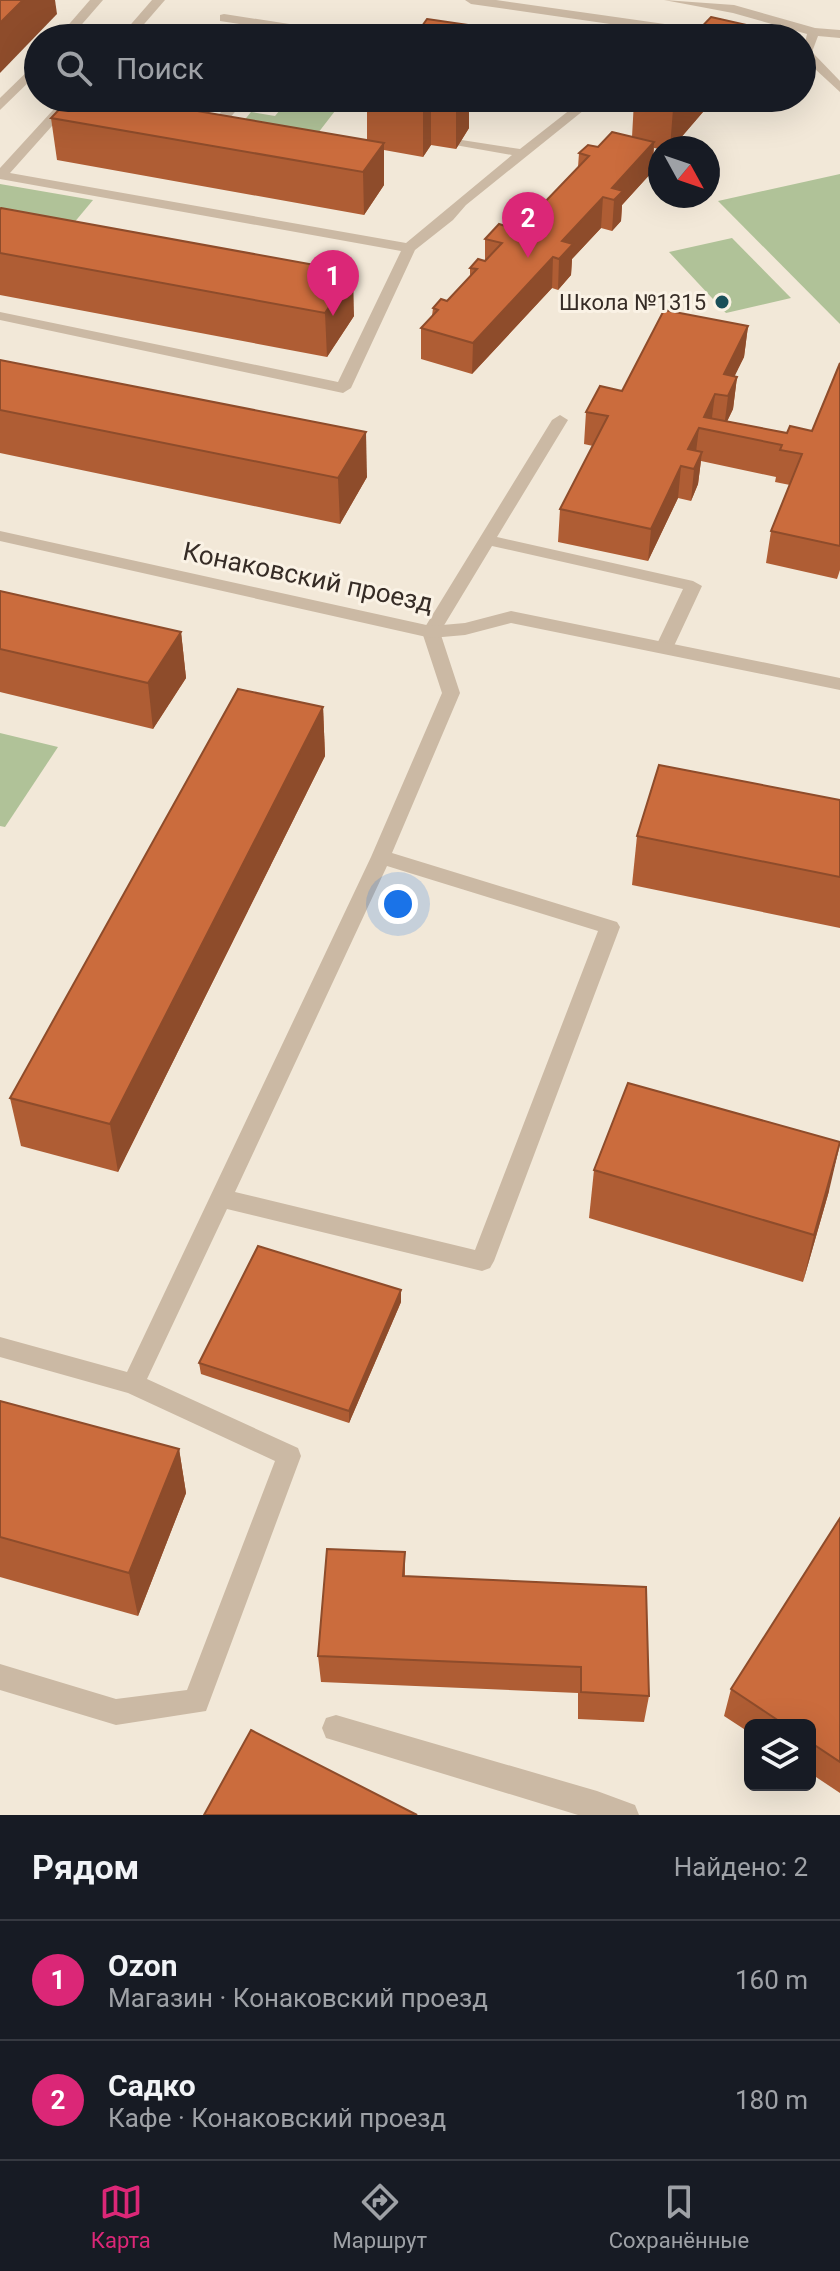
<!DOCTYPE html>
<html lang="ru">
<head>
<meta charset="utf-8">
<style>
  body { margin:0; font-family:Roboto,sans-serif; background:#20242c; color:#f1f3f6 }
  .controls { position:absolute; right:24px; bottom:24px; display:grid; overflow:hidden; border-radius:12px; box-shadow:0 8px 32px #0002 }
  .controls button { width:72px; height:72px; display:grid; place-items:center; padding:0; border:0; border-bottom:2px solid #363941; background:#171b24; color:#f1f3f6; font:40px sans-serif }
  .compass { position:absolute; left:648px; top:136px; width:72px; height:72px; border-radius:50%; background:#171b24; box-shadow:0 8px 32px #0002; rotate:130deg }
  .you { position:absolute; left:398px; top:904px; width:28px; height:28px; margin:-20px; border:6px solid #fff; border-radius:50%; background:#1a73e8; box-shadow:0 0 0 12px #1a73e833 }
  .badge { display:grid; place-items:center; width:52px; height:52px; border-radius:50%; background:#db2777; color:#fff; font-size:26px; font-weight:700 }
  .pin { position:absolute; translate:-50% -66px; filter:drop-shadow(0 2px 4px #0008) }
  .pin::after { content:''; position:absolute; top:42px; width:28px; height:24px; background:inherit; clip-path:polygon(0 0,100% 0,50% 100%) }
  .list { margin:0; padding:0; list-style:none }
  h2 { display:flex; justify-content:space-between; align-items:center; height:104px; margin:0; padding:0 32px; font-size:34px }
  h2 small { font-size:26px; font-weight:400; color:#9ea1a6 }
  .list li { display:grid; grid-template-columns:52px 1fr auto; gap:24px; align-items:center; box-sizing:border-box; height:120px; padding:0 32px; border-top:2px solid #363941 }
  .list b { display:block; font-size:30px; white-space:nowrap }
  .list p { margin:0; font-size:26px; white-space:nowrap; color:#9ea1a6 }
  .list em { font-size:26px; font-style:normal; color:#9ea1a6 }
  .icon { flex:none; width:44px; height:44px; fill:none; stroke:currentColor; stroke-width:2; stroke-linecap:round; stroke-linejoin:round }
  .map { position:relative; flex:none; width:840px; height:1815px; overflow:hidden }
  .search { position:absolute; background:#171b24; box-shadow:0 8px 32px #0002; left:24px; right:24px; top:24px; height:88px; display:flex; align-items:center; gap:20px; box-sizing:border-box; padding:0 28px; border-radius:44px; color:#9ea1a6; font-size:30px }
  .sheet { height:344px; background:#171b24 }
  nav { display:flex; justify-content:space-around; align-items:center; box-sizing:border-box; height:112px; border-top:2px solid #363941; background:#171b24; font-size:22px; color:#9ea1a6 }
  nav a { display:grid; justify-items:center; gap:4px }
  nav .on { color:#db2777 }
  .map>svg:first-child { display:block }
</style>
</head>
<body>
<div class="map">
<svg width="840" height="1815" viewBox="0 0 840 1815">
  <rect width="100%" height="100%" fill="#f2e8d8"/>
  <!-- green -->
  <g fill="#b0c298">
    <polygon points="290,98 345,98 308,146 234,133 251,112 275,116"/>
    <polygon points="840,174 840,324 718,201"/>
    <polygon points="0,184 93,200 63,236 0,225"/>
    <polygon points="732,238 791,298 726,313 669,252"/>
    <polygon points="0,733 58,747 5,827 0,826"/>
  </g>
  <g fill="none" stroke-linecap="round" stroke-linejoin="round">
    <!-- service -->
    <g fill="#cbb9a4" fill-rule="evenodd">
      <polygon points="90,0 103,0 70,38 57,38"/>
      <polygon points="152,0 165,0 132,38 119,38"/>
      <polygon points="465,0 496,0 700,29 706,33 700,37 471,4"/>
      <polygon points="664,0 734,5 815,28 840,30 840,38 818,36 812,52 840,81 840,92 802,57 807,34 733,13"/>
      <polygon points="224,14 354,34 360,38 330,38 220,21 220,15"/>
      <polygon points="38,61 38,73 0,110 0,98"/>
      <polygon points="64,98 77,98 10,173 406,243 512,155 455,145 455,139 520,149 585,98 599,98 466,205 453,220 415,250 351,388 343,393 0,320 0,312 338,382 401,251 0,179 0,168"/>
      <polygon points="233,98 246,98 214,138 204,138 204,132"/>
      <path d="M560,415L568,420L497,537L693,581L702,586L674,646L665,652L656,646L683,589L492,546L440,632L460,693L392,853L617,922L620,927L494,1261L490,1268L482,1271L227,1209L147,1379L298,1448L301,1456L206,1711L116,1725L0,1690V1664L116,1699L187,1690L275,1461L128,1393L0,1357V1337L127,1372L371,857L442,693L422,632L552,420ZM387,866L598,931L475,1250L235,1192Z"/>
      <polygon points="336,1715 597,1791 635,1805 639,1815 578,1815 336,1741 326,1738 322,1728 326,1718"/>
    </g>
    <!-- minor -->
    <polygon fill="#cbb9a4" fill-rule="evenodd" points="0,531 431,626 465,623 511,611 840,678 840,690 511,623 465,635 431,638 0,541"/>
  </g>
  <!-- wall -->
  <g fill="#af5d34">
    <polygon points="420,29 482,36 420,38"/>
    <polygon points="370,98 490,98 487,104 476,102 469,112 469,128 456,149 431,145 423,157 384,150 384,185 364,215 57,160 51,118 367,140 367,102"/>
    <polygon points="715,98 672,148 660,148 660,149 654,148 652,172 622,205 621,221 612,231 601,228 572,259 571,275 558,290 552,288 472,374 421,359 421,328 432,316 433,308 447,301 470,277 470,268 485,261 485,239 518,230 578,167 579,153 632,137 634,101"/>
    <polygon points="0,210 354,316 327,357 0,295"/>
    <polygon points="748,326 744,357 734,376 737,377 733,409 727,421 787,433 812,431 840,363 840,570 837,579 766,563 771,531 790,485 775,482 776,477 701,461 698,484 691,501 678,498 648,561 558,542 560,509 593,446 584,444 586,412 622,391"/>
    <polygon points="0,360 367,477 340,524 0,453"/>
    <polygon points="0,591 181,632 186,678 153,729 0,692"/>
    <polygon points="323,707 325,756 118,1172 21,1146 10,1098"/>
    <polygon points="840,800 840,928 632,885 637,836"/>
    <polygon points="594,1170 829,1191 803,1282 589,1218"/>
    <polygon points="401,1302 349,1423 201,1374 199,1363"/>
    <polygon points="0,1401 179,1449 186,1493 138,1616 0,1577"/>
    <polygon points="840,1518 840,1793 810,1773 810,1725 750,1725 750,1733 724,1716 731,1689"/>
    <polygon points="405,1552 405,1576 649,1696 644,1722 578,1719 578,1693 321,1682 318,1656"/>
  </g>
  <!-- shaded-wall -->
  <g fill="#8e4c2b">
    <polygon points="23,0 55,0 57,14 0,73 0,23"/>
    <polygon points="747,25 746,38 736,38"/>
    <polygon points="460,98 476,98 476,102 469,112 469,128 456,149 456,103"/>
    <polygon points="683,98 715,98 672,148 670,148 673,109"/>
    <polygon points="431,99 431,145 423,157 423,111"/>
    <polygon points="654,142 652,172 622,205 621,221 612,231 614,200 612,188"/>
    <polygon points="384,143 384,185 364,215 363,172"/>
    <polygon points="603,197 601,228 572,259 571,275 558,290 559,259 562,241"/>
    <polygon points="553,257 552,288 472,374 473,343"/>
    <polygon points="353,272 354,316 327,357 325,313"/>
    <polygon points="748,326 744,357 725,396 724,374"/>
    <polygon points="737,377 733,409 724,428 728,396"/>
    <polygon points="715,394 711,425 704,417"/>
    <polygon points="699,428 695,460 688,449"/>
    <polygon points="366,432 367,477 340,524 338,478"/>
    <polygon points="702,452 698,484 691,501 694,469"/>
    <polygon points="681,466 678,498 648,561 651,529"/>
    <polygon points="181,632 186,678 153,729 148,683"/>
    <polygon points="323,707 325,756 118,1172 110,1124"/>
    <polygon points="840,1144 829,1191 803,1282 814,1235"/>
    <polygon points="401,1290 401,1302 349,1423 349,1411"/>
    <polygon points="179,1449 186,1493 138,1616 129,1573"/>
  </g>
  <!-- building -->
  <g fill="#cb6c3d" stroke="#8e4c2b" stroke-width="2">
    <polygon points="0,0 23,0 0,23"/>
    <polygon points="711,17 747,25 736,38 691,38"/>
    <polygon points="427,19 482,27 477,35 494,38 420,38 426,30 420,29"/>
    <polygon points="213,31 237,34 234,38 206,38"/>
    <polygon points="70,98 121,98 384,143 363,172 51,118"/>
    <polygon points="370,98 460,98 456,103 431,99 423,111 367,102"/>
    <polygon points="637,98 683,98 673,109 634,101"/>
    <polygon points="612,132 654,142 612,188 623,191 614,200 603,197 562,241 573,244 559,259 553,257 473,343 421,328 438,310 433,308 441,299 447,301 477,269 470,268 478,259 485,261 502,243 485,239 499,224 518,230 589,156 579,153 588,145 598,147"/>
    <polygon points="1,208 353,272 325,313 0,253 0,210"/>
    <polygon points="664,310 748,326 724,374 737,377 728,396 715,394 704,417 787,433 790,426 812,431 840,363 840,546 771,531 802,454 780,450 782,445 699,428 688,449 702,452 694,469 681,466 651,529 560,509 608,416 586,412 600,386 622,391"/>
    <polygon points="0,360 366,432 338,478 0,410"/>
    <polygon points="0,591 181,632 148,683 0,649"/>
    <polygon points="238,689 323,707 110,1124 10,1098"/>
    <polygon points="659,765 840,800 840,877 637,836"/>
    <polygon points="628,1083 840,1142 814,1235 594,1170"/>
    <polygon points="258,1246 401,1290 349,1411 199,1363"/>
    <polygon points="0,1401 179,1449 129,1573 0,1537"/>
    <polygon points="840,1518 840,1762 810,1742 810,1725 785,1725 731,1689"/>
    <polygon points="327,1549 405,1552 403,1576 646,1587 649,1696 581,1692 581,1667 318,1656"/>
    <polygon points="251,1730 417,1815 204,1815"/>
  </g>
  <!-- markers -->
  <circle fill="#1a4f59" stroke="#faf2e5" stroke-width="3" cx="722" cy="302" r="8"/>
  <g text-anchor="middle" stroke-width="6" stroke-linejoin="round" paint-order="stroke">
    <!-- far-poi labels -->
    <g font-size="22" fill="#362c26" stroke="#faf2e5" text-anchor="end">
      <text x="706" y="310">Школа №1315</text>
    </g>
    <!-- street labels -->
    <g font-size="26" fill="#362c26" stroke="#faf2e5">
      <text transform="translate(308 577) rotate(12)" y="9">Конаковский проезд</text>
    </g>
  </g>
</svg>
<div class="controls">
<button><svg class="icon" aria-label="layers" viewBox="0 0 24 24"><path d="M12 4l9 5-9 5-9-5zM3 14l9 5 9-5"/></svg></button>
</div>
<svg class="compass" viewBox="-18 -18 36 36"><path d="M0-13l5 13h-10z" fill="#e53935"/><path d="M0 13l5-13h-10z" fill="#9ea1a6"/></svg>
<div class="you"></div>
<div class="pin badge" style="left:333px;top:316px">1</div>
<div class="pin badge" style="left:528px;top:258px">2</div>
<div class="search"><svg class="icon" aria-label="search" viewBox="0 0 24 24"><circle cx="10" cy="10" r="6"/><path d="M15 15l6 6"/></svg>Поиск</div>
</div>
<section class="sheet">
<h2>Рядом<small>Найдено: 2</small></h2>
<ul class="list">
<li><span class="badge">1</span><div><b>Ozon</b><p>Магазин · Конаковский проезд</p></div><em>160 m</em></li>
<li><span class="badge">2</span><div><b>Садко</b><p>Кафе · Конаковский проезд</p></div><em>180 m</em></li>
</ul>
</section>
<nav>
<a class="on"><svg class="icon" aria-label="map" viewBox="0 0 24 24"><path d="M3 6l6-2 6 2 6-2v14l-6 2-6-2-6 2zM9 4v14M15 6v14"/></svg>Карта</a>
<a><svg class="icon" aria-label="directions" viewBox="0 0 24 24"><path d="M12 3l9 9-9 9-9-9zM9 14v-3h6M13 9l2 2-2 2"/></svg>Маршрут</a>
<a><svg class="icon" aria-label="saved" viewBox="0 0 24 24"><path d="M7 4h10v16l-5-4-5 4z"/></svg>Сохранённые</a>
</nav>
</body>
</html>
